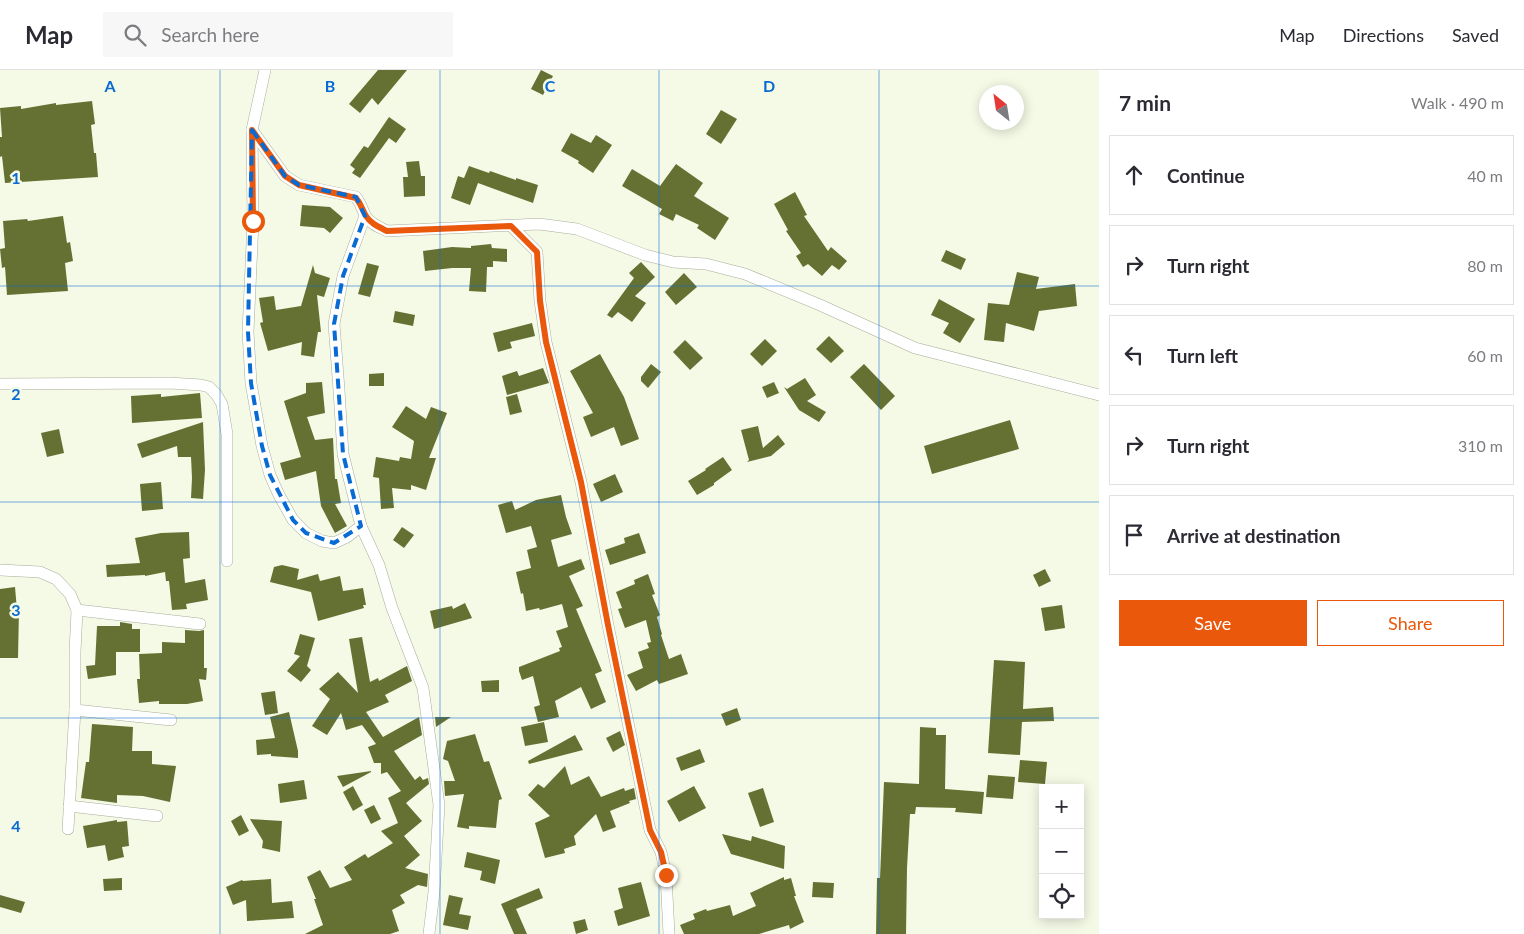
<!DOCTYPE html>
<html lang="en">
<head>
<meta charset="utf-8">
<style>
  body { margin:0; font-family:Lato,sans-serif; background:#f7f7f7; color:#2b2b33 }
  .controls { position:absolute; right:15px; bottom:15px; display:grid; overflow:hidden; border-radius:0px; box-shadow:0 2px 12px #0003 }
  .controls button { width:45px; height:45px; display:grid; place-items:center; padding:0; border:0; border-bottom:1px solid #e1e1e2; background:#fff; color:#2b2b33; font:25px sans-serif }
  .compass { position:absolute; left:979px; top:15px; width:45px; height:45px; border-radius:50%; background:#fff; box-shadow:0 2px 12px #0003; rotate:330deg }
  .stop { position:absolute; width:15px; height:15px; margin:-11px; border:4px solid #ea580c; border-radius:50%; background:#fff }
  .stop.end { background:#ea580c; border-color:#fff; box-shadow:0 1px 5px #0008 }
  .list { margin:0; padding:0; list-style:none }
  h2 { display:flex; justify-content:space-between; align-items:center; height:65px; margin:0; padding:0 20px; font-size:21px }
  h2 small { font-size:16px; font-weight:400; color:#7c7c81 }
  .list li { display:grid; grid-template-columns:32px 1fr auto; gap:15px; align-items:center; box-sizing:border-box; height:80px; margin:0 10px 10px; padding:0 10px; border:1px solid #e1e1e2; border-radius:0px }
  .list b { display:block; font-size:19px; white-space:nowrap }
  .list em { font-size:16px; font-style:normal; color:#7c7c81 }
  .actions { display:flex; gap:10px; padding:15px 20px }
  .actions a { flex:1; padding:11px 0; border:1px solid #ea580c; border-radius:0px; text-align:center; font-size:18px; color:#ea580c }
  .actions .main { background:#ea580c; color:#fff }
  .icon { flex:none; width:28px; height:28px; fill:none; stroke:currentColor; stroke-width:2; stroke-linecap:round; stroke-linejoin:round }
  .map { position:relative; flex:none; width:1099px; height:864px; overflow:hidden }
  header { display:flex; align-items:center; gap:30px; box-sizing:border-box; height:70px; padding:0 25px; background:#fff; border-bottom:1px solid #e1e1e2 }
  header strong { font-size:24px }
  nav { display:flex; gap:28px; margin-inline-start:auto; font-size:18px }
  .search { width:350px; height:45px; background:#f7f7f7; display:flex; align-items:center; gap:12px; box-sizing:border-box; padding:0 18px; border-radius:0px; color:#7c7c81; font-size:19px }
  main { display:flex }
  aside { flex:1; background:#fff }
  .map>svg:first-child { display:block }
</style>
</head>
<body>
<header>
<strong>Map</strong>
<div class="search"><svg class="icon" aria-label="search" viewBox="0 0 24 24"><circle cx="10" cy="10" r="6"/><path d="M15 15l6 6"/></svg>Search here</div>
<nav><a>Map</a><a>Directions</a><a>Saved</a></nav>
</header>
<main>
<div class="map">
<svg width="1099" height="864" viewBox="0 0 1099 864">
  <rect width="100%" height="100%" fill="#f4fae6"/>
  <!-- building -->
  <g fill="#657133">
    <polygon points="378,0 407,0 378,35 372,28 360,43 349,34"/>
    <polygon points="541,0 553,6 543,25 531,19"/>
    <polygon points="92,31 95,54 91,55 94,83 96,83 98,107 5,113 2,86 0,87 0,67 2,67 0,38 21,36 21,39 56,33 56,35"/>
    <polygon points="721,40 737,49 721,74 706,64"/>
    <polygon points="389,47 406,59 396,73 389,68 360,108 352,103 355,99 350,95 364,76 368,78"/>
    <polygon points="571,63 591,73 596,65 612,75 593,103 578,93 579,91 561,81"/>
    <polygon points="419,91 421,106 425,106 425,126 404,127 403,107 408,107 406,92"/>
    <polygon points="676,94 703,113 694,126 729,148 715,170 697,158 699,155 676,144 673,151 659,144 662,139 622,116 632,99 660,116"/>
    <polygon points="469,96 489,103 490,101 516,110 516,108 538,115 533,133 478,113 470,135 451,128 458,106 464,108"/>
    <polygon points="795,122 807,145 804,146 828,181 831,177 847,191 839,200 832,195 822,206 808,194 803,197 796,186 801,183 786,161 788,160 774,134"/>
    <polygon points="302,135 330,137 343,148 330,163 324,158 300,156"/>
    <polygon points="63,146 67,173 70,172 73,191 65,193 68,221 7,225 5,197 2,198 0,179 5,178 3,151 27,149 28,151"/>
    <polygon points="491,174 492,178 507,179 507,192 493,191 493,197 487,197 486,222 469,221 471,198 452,198 425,201 423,181 452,177 471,178 471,176"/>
    <polygon points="946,180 966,189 961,200 941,191"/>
    <polygon points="641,192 655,207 635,226 646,233 632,252 618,242 612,248 607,245 634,208 629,203"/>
    <polygon points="367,193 379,196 370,227 358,224"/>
    <polygon points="313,195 315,203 330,208 324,227 317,225 321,262 318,262 314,287 301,285 302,272 268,281 260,253 263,252 259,228 274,226 276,240 301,236"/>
    <polygon points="1017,202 1039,207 1036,219 1075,214 1077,236 1039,241 1034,261 1006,253 1004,272 984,270 988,233 1009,235"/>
    <polygon points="684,203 697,217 676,235 665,222"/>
    <polygon points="939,229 975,249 960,273 943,263 949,253 931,245"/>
    <polygon points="395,241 415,245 413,256 393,252"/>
    <polygon points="532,253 535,266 510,272 512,278 498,282 493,263"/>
    <polygon points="829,266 844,281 831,293 816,279"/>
    <polygon points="765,269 777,281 762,296 750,284"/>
    <polygon points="685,270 703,288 690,300 673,282"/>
    <polygon points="600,284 624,327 639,369 621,376 614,357 591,367 583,347 593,343 570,301"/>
    <polygon points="651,294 661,302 648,318 641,311 641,307"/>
    <polygon points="864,294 895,326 881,340 850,307"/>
    <polygon points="543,298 549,313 507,325 502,306 517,301 519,306"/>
    <polygon points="384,303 384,316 369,316 369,304"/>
    <polygon points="805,308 816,325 807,331 826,342 819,352 799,340 784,317 787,319"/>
    <polygon points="322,312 325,343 307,347 315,370 333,368 335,409 337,409 341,433 335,434 347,456 335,463 321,436 316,401 285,410 280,393 301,387 284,331 306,323 306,313"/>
    <polygon points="774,312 779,323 767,328 762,317"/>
    <polygon points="200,323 202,348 132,353 131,326 161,324 161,327"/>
    <polygon points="517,324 522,342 510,345 506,327"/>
    <polygon points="406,336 426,349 431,337 447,343 429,388 436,388 426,420 411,415 411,420 392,418 394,438 381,439 379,408 373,407 376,387 399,391 400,387 411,389 414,371 392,357"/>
    <polygon points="1010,350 1019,379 932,404 924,376"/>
    <polygon points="203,352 205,400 203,429 191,428 192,408 191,387 178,387 177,376 142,388 137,374"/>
    <polygon points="758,356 763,378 778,365 785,374 771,386 747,392 749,390 741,360"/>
    <polygon points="59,359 64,383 47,387 41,363"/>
    <polygon points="723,387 732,400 714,413 714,415 697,425 688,411 706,400 705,399"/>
    <polygon points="615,404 623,422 601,432 593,414"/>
    <polygon points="161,412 163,439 142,441 140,414"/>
    <polygon points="561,425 566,447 572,464 551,470 558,497 581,489 585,499 569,506 583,536 576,539 602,601 595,604 606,632 591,639 581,617 555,631 559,647 538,652 534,637 540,635 533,606 522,610 519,601 519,597 560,581 559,578 562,577 556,561 568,557 562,534 540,540 539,538 526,541 523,523 521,524 516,502 531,498 527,480 537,477 531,456 506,463 498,435 512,431 515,440 536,430"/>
    <polygon points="402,457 414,465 404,478 393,470"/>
    <polygon points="189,462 190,488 183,489 185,513 205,509 208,530 186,534 187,539 172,540 169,511 166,511 165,502 145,506 145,505 107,507 106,495 140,493 135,468 161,463"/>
    <polygon points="639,463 646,483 610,495 605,480 625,473 624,468"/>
    <polygon points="282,495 299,499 297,510 318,504 320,511 340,506 343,521 363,518 366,535 363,535 364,538 318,551 311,522 270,512 274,497"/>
    <polygon points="1045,499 1051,511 1039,517 1033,505"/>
    <polygon points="648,504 655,524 652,525 660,545 657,547 662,564 661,565 669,589 681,584 688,604 659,614 657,610 636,621 627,605 643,598 638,582 649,578 647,573 651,572 646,550 625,558 618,539 622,538 616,522 635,514 634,510"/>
    <polygon points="15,517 17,540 19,540 18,588 0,588 0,519"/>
    <polygon points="465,533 472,548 434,559 430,541 452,536 453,539"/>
    <polygon points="1062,535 1065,558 1045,561 1041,538"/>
    <polygon points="120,552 132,554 132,559 140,559 140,582 116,582 116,605 88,609 86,596 95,595 97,556 120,556"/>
    <polygon points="185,560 199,561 204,560 204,598 207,598 206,610 199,609 203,631 187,634 159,634 159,631 139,633 137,609 140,609 139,584 162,583 162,572 185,573"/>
    <polygon points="300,564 315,568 307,596 311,600 301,612 287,601 300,586 294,584"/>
    <polygon points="362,567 370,612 378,608 379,611 407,596 412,611 385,625 389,632 366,642 383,667 419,647 422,665 394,681 415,710 420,706 423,710 428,708 429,714 406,733 422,751 404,766 420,785 405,798 428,804 427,817 418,815 400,825 405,833 392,840 399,861 390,864 305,864 323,855 314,829 316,829 307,807 320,800 330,818 352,810 344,797 365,784 368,788 393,773 381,761 398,753 388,728 401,721 387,702 381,704 381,693 374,693 368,677 376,674 362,655 346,660 341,643 327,665 312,656 330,629 319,619 338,602 358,623 349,569"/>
    <polygon points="994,590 1025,592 1023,639 1053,637 1054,651 1022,652 1020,685 988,683"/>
    <polygon points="499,610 499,622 482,622 481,611"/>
    <polygon points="275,621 278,643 265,645 261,623"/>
    <polygon points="737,638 741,650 726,656 721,644"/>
    <polygon points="289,642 298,681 298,688 271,686 271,684 257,685 256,670 275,668 270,647"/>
    <polygon points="435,647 451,647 436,657"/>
    <polygon points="544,652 548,672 525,676 521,657"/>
    <polygon points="92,654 133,657 132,681 152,681 152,694 176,696 170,732 143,726 117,725 117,733 81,728 86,692 89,692"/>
    <polygon points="920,657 936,658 936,665 946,665 945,719 984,722 982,744 955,742 956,738 916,737 915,744 910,744 907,798 906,864 876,864 877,808 880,808 884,712 919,714"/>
    <polygon points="620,661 625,675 613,682 606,668"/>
    <polygon points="475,664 484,692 489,691 502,729 499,730 496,758 469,756 469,759 457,757 464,724 445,726 444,711 455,711 448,691 443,689 447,671"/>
    <polygon points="575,665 583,680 529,694 528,691"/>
    <polygon points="700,679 705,692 681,701 676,688"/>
    <polygon points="1020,690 1047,692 1045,714 1018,712"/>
    <polygon points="565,696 571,715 589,706 601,727 624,718 625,721 634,718 636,729 629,731 630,733 610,741 616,757 603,762 596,744 574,766 576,775 564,779 565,783 545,788 535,753 550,746 528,725 538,714 544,718"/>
    <polygon points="371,701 371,702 343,717 337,706"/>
    <polygon points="988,705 1015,707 1013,729 986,727"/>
    <polygon points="304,710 307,729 280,733 278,714"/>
    <polygon points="353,716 363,735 353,741 343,722"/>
    <polygon points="694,716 706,738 679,752 667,731"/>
    <polygon points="763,718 774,752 760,757 748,723"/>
    <polygon points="374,735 381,749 371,754 364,740"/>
    <polygon points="241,745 249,761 239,766 231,751"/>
    <polygon points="250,749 282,751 280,782 262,778 263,771"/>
    <polygon points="117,750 117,752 127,751 129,776 122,777 124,787 108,791 105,775 87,778 83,756"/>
    <polygon points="722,764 751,771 752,766 785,776 784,799 731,784"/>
    <polygon points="467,782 500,790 495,814 480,810 482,801 464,797"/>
    <polygon points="784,807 784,810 791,808 796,826 794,826 804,852 790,859 789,855 759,864 684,864 680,855 695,849 693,844 706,839 707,841 730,835 733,846 756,836 750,823"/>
    <polygon points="122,808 122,820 104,821 103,809"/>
    <polygon points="271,809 272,833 292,831 294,848 247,851 246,830 233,835 226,817 242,810 243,811"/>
    <polygon points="641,812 650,846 618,856 614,841 623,838 618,818"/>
    <polygon points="813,812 834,813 833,828 812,827"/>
    <polygon points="539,818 543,828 516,839 527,864 514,864 501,834"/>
    <polygon points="0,825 25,832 21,843 0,837"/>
    <polygon points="449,825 463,828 459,844 471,846 468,860 443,855"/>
    <polygon points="585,849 588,860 576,864 573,852"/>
  </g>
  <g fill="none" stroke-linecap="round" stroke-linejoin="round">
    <!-- minor casing -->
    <g stroke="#a8ad9a" stroke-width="12">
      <g id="minor">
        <polyline points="265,0 252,60 253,151 248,262 251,313 262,376 270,405 279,425 293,450 306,463 322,471 334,473 347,467 361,456"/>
        <path d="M252,60L285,106L299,115L356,127C362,135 362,140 366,147C371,154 379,157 387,161L539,154L577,159L645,185L673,192L706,194L745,204L820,235L915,278L1099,325"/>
        <polyline points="365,146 343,206 334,254 339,320 343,384 361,456 379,495 392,538 423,618 439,735 434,822 429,864"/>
        <polyline points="511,156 537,182 540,231 546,272 581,412 608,555 650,760 661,782 666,805 669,864"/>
        <polyline points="0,314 170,313 201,315 209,317 216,324 222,334 227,364 227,491"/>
        <polyline points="0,500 40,502 56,509 70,524 77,540 75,582 75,640 68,759"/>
        <polyline points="77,540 200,554"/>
        <polyline points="75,640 171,650"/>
        <polyline points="69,736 157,746"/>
      </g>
    </g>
    <!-- minor -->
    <use href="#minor" stroke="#fff" stroke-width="11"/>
  </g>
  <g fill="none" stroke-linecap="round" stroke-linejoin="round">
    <!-- route -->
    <path stroke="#ea580c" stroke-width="6" d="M253,151L252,60L285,106L299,115L356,128C362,135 362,140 366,146C371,154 379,157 387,161L511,156L537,182L540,231L546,272L581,412L608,555L650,760L661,782L666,805"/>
  </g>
  <!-- marked area -->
  <path fill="none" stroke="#086ad3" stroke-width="4" stroke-dasharray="10 6" stroke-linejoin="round" d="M252,60L285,106L299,115L356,127L365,146L343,206L334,254L343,384L361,456L334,473L306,463L293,450L270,405L262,376L251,313L248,262Z"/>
  <!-- grid -->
  <path fill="none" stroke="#086ad3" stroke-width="1" stroke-opacity="0.55" d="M220,0V864M440,0V864M659,0V864M879,0V864M0,216H1099M0,432H1099M0,648H1099"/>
  <g font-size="16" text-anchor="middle" font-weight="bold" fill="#086ad3" stroke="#f4fae6" stroke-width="5" stroke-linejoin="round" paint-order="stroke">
    <text x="110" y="22">A</text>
    <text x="330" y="22">B</text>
    <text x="550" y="22">C</text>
    <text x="769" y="22">D</text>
    <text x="16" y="114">1</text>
    <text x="16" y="330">2</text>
    <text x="16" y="546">3</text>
    <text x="16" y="762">4</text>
  </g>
</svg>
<div class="controls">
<button>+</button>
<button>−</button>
<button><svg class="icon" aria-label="locate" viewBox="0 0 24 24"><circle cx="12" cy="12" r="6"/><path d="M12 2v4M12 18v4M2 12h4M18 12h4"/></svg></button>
</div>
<svg class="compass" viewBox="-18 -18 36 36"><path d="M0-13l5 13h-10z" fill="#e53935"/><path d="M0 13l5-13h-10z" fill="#7c7c81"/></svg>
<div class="stop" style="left:253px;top:151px"></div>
<div class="stop end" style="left:666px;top:805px"></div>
</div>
<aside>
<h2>7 min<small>Walk · 490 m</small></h2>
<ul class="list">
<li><svg class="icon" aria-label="ahead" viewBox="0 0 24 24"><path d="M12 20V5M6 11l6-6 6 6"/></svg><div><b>Continue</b></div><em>40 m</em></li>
<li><svg class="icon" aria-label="right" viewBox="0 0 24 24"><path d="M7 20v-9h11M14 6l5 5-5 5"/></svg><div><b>Turn right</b></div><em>80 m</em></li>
<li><svg class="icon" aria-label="left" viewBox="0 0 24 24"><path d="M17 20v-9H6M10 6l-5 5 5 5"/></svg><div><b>Turn left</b></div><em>60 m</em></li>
<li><svg class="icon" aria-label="right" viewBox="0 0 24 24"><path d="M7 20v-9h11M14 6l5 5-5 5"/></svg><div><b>Turn right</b></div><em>310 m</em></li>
<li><svg class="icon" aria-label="arrive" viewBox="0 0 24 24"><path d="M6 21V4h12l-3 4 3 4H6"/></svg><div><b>Arrive at destination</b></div></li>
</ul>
<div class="actions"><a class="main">Save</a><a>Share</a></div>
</aside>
</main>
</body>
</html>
